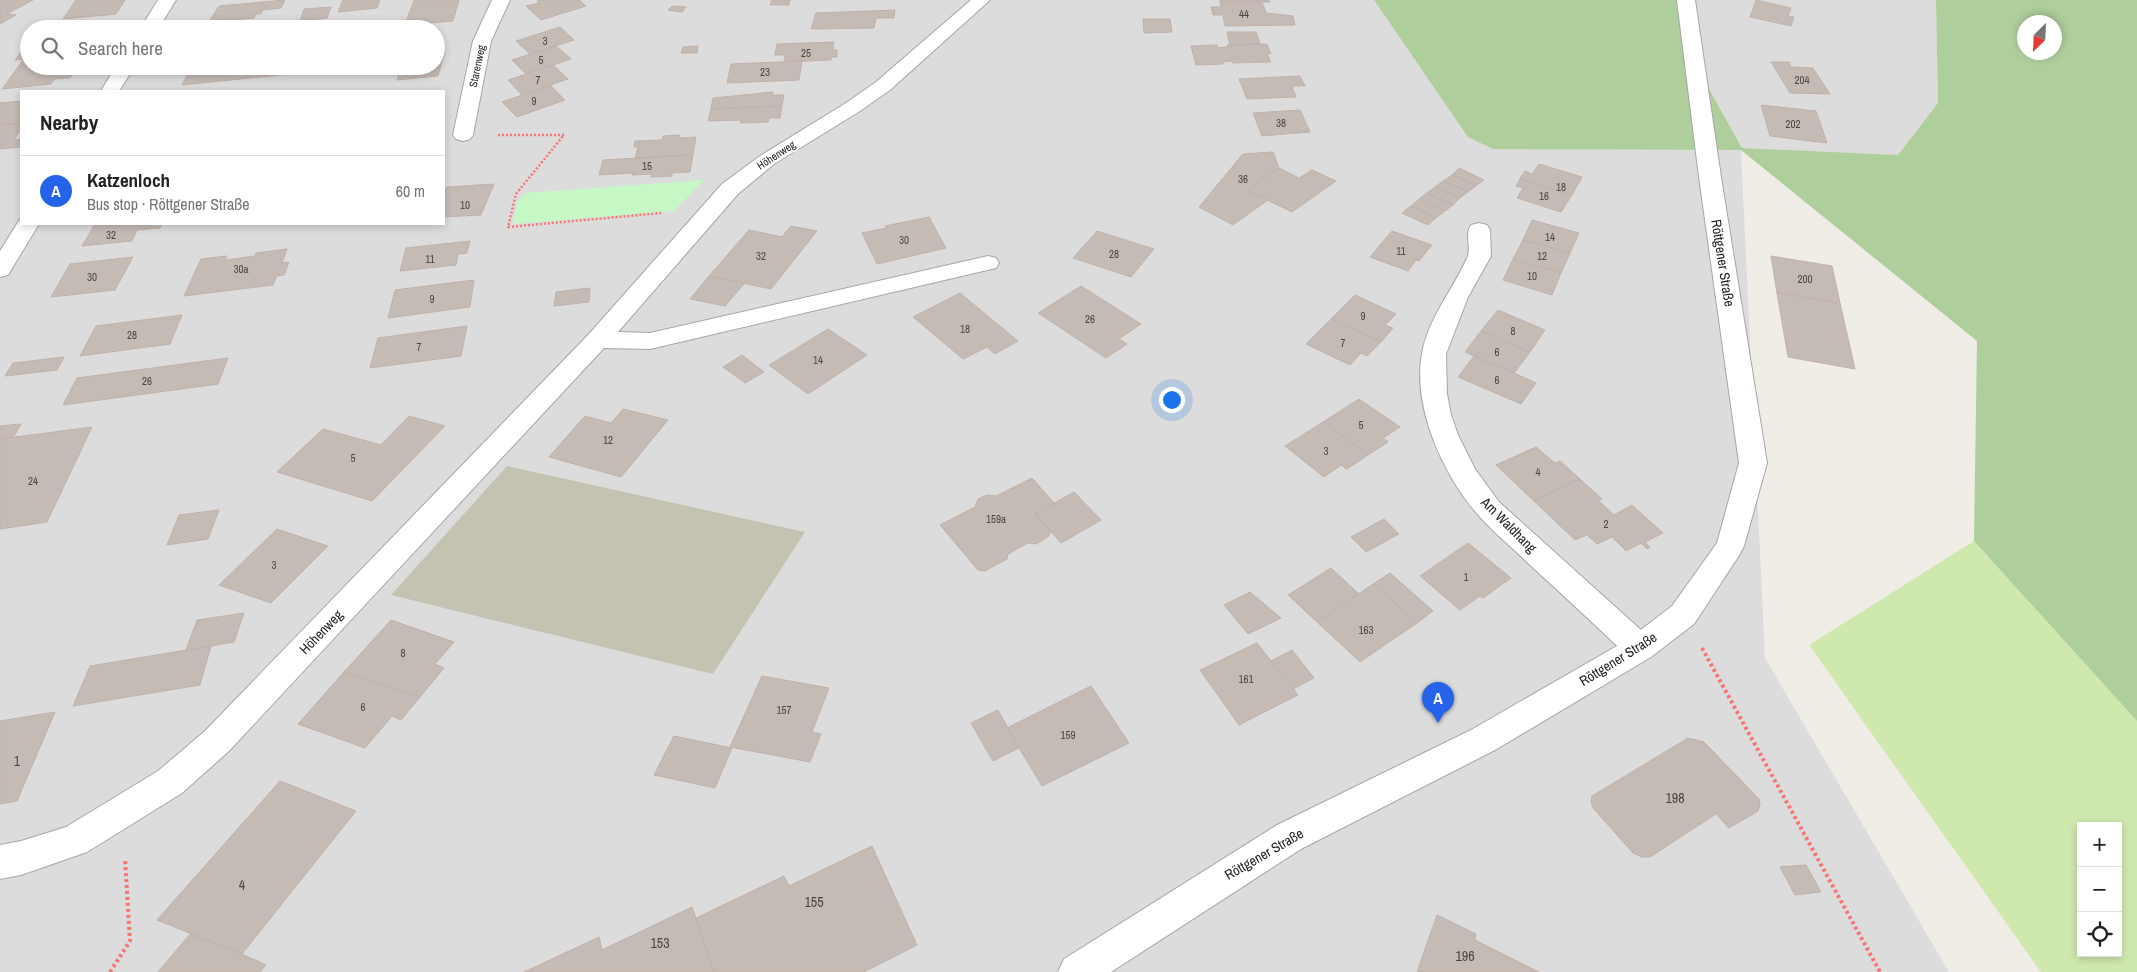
<!DOCTYPE html>
<html lang="en">
<head>
<meta charset="utf-8">
<style>
  body { margin:0; font-family:"Archivo Narrow",sans-serif; background:#f6f6f6; color:#222 }
  .controls { position:absolute; right:15px; bottom:15px; display:grid; overflow:hidden; border-radius:0px; box-shadow:0 2px 8px #0003 }
  .controls button { width:45px; height:45px; display:grid; place-items:center; padding:0; border:0; border-bottom:1px solid #e0e0e0; background:#fff; color:#222; font:25px sans-serif }
  .compass { position:absolute; left:2017px; top:15px; width:45px; height:45px; border-radius:50%; background:#fff; box-shadow:0 2px 8px #0003; rotate:204deg }
  .you { position:absolute; left:1171px; top:399px; width:18px; height:18px; margin:-12px; border:4px solid #fff; border-radius:50%; background:#1a73e8; box-shadow:0 0 0 8px #1a73e833 }
  .badge { display:grid; place-items:center; width:32px; height:32px; border-radius:50%; background:#2563eb; color:#fff; font-size:16px; font-weight:700 }
  .pin { position:absolute; translate:-50% -41px; filter:drop-shadow(0 1px 2px #0008) }
  .pin::after { content:''; position:absolute; top:26px; width:18px; height:15px; background:inherit; clip-path:polygon(0 0,100% 0,50% 100%) }
  .list { margin:0; padding:0; list-style:none }
  h2 { display:flex; justify-content:space-between; align-items:center; height:65px; margin:0; padding:0 20px; font-size:21px }
  h2 small { font-size:16px; font-weight:400; color:#767676 }
  .list li { display:grid; grid-template-columns:32px 1fr auto; gap:15px; align-items:center; box-sizing:border-box; height:70px; padding:0 20px; border-top:1px solid #e0e0e0 }
  .list b { display:block; font-size:19px; white-space:nowrap }
  .list p { margin:0; font-size:16px; white-space:nowrap; color:#767676 }
  .list em { font-size:16px; font-style:normal; color:#767676 }
  .icon { flex:none; width:28px; height:28px; fill:none; stroke:currentColor; stroke-width:2; stroke-linecap:round; stroke-linejoin:round }
  .map { position:relative; flex:none; width:2137px; height:972px; overflow:hidden }
  .search { position:absolute; background:#fff; box-shadow:0 2px 8px #0003; left:20px; top:20px; width:425px; height:55px; display:flex; align-items:center; gap:12px; box-sizing:border-box; padding:0 18px; border-radius:28px; color:#767676; font-size:19px }
  .panel { position:absolute; background:#fff; box-shadow:0 2px 8px #0003; left:20px; top:90px; width:425px; height:135px; border-radius:0px }
  .map>svg:first-child { display:block }
</style>
</head>
<body>
<div class="map">
<svg width="2137" height="972" viewBox="0 0 2137 972">
  <rect width="100%" height="100%" fill="#f0ece6"/>
  <!-- residential -->
  <g fill="#dddcdc" fill-rule="evenodd">
    <path d="M0,0H1374L1468,136L1493,149L1741,150L1765,658L1949,972H0ZM29,29H436V66H29ZM21,91H444V224H21Z"/>
    <polygon points="1681,0 1936,0 1938,103 1898,155 1742,148 1687,49"/>
  </g>
  <!-- construction -->
  <polygon fill="#c4c3b1" points="507,466 805,532 713,674 391,595"/>
  <!-- grass -->
  <path fill="#cfe8ae" fill-rule="evenodd" d="M1974,541L2137,721V972H2041L1809,645ZM2081,826H2118V953H2081Z"/>
  <!-- forest -->
  <path fill="#aece9c" fill-rule="evenodd" d="M1374,0H1681L1687,49L1742,148L1898,155L1938,103L1936,0H2137V721L1974,541L1977,341L1741,150L1493,149L1468,137ZM2024,22H2054V52H2024Z"/>
  <!-- park -->
  <polygon fill="#c5f8c5" points="704,180 674,211 513,224 517,202 525,193"/>
  <!-- building -->
  <g fill="#c4bbb5" stroke="#c1b1a9">
    <polygon points="0,0 33,0 7,14 16,15 0,24"/>
    <polygon points="76,0 125,0 116,14 63,19"/>
    <polygon points="285,0 281,8 263,10 261,14 256,14 263,2"/>
    <polygon points="343,0 380,0 377,8 338,12"/>
    <polygon points="414,0 459,0 453,21 405,25"/>
    <polygon points="579,0 586,6 541,20 526,6 539,3 537,1 539,0"/>
    <polygon points="772,0 790,0 789,5 770,5"/>
    <polygon points="1220,0 1269,0 1270,2 1220,2"/>
    <polygon points="1756,0 1791,8 1788,16 1794,17 1791,26 1750,17"/>
    <polygon points="263,2 254,18 209,22 219,6"/>
    <polygon points="1220,2 1262,2 1266,13 1293,16 1295,25 1225,26 1223,15 1213,15 1211,7 1221,7"/>
    <polygon points="672,6 686,7 682,12 668,10"/>
    <polygon points="331,7 327,18 300,21 304,9"/>
    <polygon points="895,10 894,18 876,18 874,28 811,29 816,13"/>
    <polygon points="1143,19 1170,19 1172,32 1144,33"/>
    <polygon points="560,27 574,40 530,54 516,41"/>
    <polygon points="1227,32 1256,32 1260,44 1230,45"/>
    <polygon points="834,42 833,50 837,50 837,57 832,57 831,60 784,62 785,55 775,55 777,44"/>
    <polygon points="1267,44 1271,54 1267,54 1271,62 1233,63 1233,61 1223,62 1223,64 1196,65 1191,46 1217,45 1218,48 1228,47 1227,45"/>
    <polygon points="556,46 571,59 526,74 512,60"/>
    <polygon points="698,46 697,53 681,53 683,47"/>
    <polygon points="29,51 29,66 18,67 24,59 15,60 21,52"/>
    <polygon points="445,51 438,76 397,80 402,66 436,66 436,52"/>
    <polygon points="802,61 799,80 727,83 731,64"/>
    <polygon points="1771,62 1789,62 1791,67 1813,68 1830,94 1790,93"/>
    <polygon points="553,65 568,79 522,95 508,80"/>
    <polygon points="29,66 77,66 70,78 54,79 51,84 2,89 18,67"/>
    <polygon points="192,66 302,66 299,73 182,85"/>
    <polygon points="1300,76 1305,86 1292,86 1296,97 1247,99 1239,79"/>
    <polygon points="550,85 565,100 517,117 502,102"/>
    <polygon points="773,92 772,95 784,95 782,106 711,109 713,98"/>
    <polygon points="21,101 21,123 0,125 0,103"/>
    <polygon points="1761,105 1816,111 1827,143 1770,136"/>
    <polygon points="782,106 780,118 769,118 768,122 740,123 741,120 708,121 711,109"/>
    <polygon points="1300,110 1310,132 1262,136 1253,113"/>
    <polygon points="21,123 21,129 14,140 21,139 21,147 0,149 0,125"/>
    <polygon points="680,135 680,138 696,137 693,155 635,158 638,147 634,147 635,141 662,140 663,136"/>
    <polygon points="1273,152 1279,168 1247,190 1268,200 1233,225 1199,207 1243,154"/>
    <polygon points="693,155 690,172 672,173 672,176 651,177 652,174 632,175 633,173 599,175 603,160"/>
    <polygon points="1539,164 1582,177 1572,195 1520,179 1525,171 1532,174"/>
    <polygon points="1279,168 1299,178 1312,170 1336,181 1292,212 1247,190"/>
    <polygon points="1459,168 1484,180 1476,186 1452,175"/>
    <polygon points="1452,175 1476,186 1468,192 1443,181"/>
    <polygon points="1520,179 1572,195 1561,212 1517,198 1523,188 1516,186"/>
    <polygon points="1443,181 1468,192 1460,198 1435,187"/>
    <polygon points="494,184 481,215 444,217 444,194 447,187"/>
    <polygon points="1435,187 1460,198 1453,205 1427,193"/>
    <polygon points="1427,193 1453,205 1445,211 1419,199"/>
    <polygon points="1419,199 1445,211 1436,218 1411,206"/>
    <polygon points="1411,206 1436,218 1428,225 1402,213"/>
    <polygon points="929,217 946,248 877,264 862,233 886,228 885,226"/>
    <polygon points="1532,220 1579,233 1570,253 1523,240"/>
    <polygon points="95,224 162,224 160,228 137,230 132,241 82,246"/>
    <polygon points="791,226 817,231 771,289 709,276 749,230 782,237"/>
    <polygon points="1097,231 1154,249 1131,277 1073,258"/>
    <polygon points="1392,231 1432,245 1419,261 1416,260 1408,271 1370,257"/>
    <polygon points="1523,240 1570,253 1561,273 1513,259"/>
    <polygon points="470,241 467,253 458,254 456,265 400,271 406,248"/>
    <polygon points="287,249 282,263 289,262 284,275 277,276 273,285 184,296 201,259 227,256 225,260 255,256 256,253"/>
    <polygon points="1771,256 1832,266 1840,303 1777,293"/>
    <polygon points="133,257 115,290 51,297 70,264"/>
    <polygon points="1513,259 1561,273 1552,295 1503,280"/>
    <polygon points="709,276 744,284 725,306 690,299"/>
    <polygon points="474,280 470,307 388,318 395,290"/>
    <polygon points="1081,286 1141,324 1119,339 1127,344 1106,358 1038,313"/>
    <polygon points="590,288 589,302 554,306 556,292"/>
    <polygon points="960,293 1018,341 995,354 987,347 963,359 913,317"/>
    <polygon points="1777,293 1840,303 1855,369 1788,357"/>
    <polygon points="1355,295 1396,314 1385,325 1393,328 1381,342 1331,319"/>
    <polygon points="1498,310 1545,330 1530,352 1481,331"/>
    <polygon points="182,315 170,344 80,356 96,326"/>
    <polygon points="1331,319 1381,342 1367,356 1361,353 1350,365 1306,344"/>
    <polygon points="467,326 461,356 370,368 378,338"/>
    <polygon points="828,329 867,355 808,394 769,365"/>
    <polygon points="1481,331 1530,352 1514,373 1465,352"/>
    <polygon points="742,355 764,372 745,383 723,367"/>
    <polygon points="1474,356 1514,373 1536,383 1521,404 1458,377"/>
    <polygon points="64,357 57,370 5,376 13,363"/>
    <polygon points="228,358 218,384 63,405 77,378"/>
    <polygon points="1359,399 1400,427 1383,438 1388,442 1368,455 1323,422"/>
    <polygon points="623,409 668,420 621,477 549,457 585,416 611,423"/>
    <polygon points="409,416 445,426 372,501 277,472 323,429 381,445"/>
    <polygon points="1323,422 1368,455 1347,469 1341,465 1324,477 1285,446"/>
    <polygon points="21,424 13,438 0,439 0,426"/>
    <polygon points="92,427 47,522 0,529 0,439"/>
    <polygon points="1536,447 1555,463 1560,461 1580,479 1534,501 1496,465"/>
    <polygon points="1032,478 1054,503 1035,514 1051,531 1049,536 1036,544 1028,543 1008,554 1007,559 985,571 978,570 940,525 975,507 978,499 987,495 996,496"/>
    <polygon points="1580,479 1602,499 1598,500 1614,515 1632,505 1663,533 1645,542 1650,547 1647,549 1641,543 1626,551 1612,537 1597,544 1587,535 1575,540 1534,501"/>
    <polygon points="1074,492 1101,520 1061,543 1035,514"/>
    <polygon points="219,510 208,539 167,545 179,515"/>
    <polygon points="1384,519 1399,534 1366,552 1351,537"/>
    <polygon points="277,529 328,546 271,603 219,585"/>
    <polygon points="1468,543 1511,578 1483,598 1480,596 1460,610 1420,576"/>
    <polygon points="1331,568 1359,594 1317,622 1288,595"/>
    <polygon points="1390,573 1433,611 1417,623 1373,584"/>
    <polygon points="1373,584 1417,623 1360,662 1317,622"/>
    <polygon points="1250,592 1281,618 1248,634 1224,605"/>
    <polygon points="244,613 234,642 186,650 197,620"/>
    <polygon points="391,620 454,642 435,664 444,668 420,697 344,672"/>
    <polygon points="1257,643 1298,695 1239,725 1200,670"/>
    <polygon points="211,646 200,685 73,706 90,666"/>
    <polygon points="1292,650 1314,678 1293,689 1271,661"/>
    <polygon points="344,672 420,697 401,720 392,716 365,748 298,724"/>
    <polygon points="762,676 829,688 812,732 821,734 810,762 730,747"/>
    <polygon points="1091,686 1129,743 1042,786 1007,728"/>
    <polygon points="998,710 1019,748 993,761 971,723"/>
    <polygon points="55,712 17,801 0,804 0,721"/>
    <polygon points="674,736 732,748 715,788 654,775"/>
    <polygon points="1688,738 1704,742 1759,799 1760,805 1758,811 1729,828 1716,814 1650,857 1642,857 1633,853 1593,808 1591,802 1592,796"/>
    <polygon points="280,781 356,811 242,954 157,920"/>
    <polygon points="872,846 917,945 864,972 714,972 696,918 784,876 789,886"/>
    <polygon points="1806,865 1821,892 1795,895 1780,867"/>
    <polygon points="692,907 714,972 524,972 599,937 602,950"/>
    <polygon points="1437,915 1476,934 1475,940 1539,972 1417,972"/>
    <polygon points="190,934 242,954 266,965 260,972 158,972"/>
  </g>
  <g fill="none" stroke-linecap="round" stroke-linejoin="round">
    <!-- minor casing -->
    <g stroke="#a6a6a6" stroke-width="2">
      <g id="minor">
        <polygon points="158,0 176,0 158,29 140,29"/>
        <polygon points="492,0 510,0 491,41 473,135 470,139 463,141 456,139 453,135 473,41"/>
        <polygon points="971,0 990,0 890,90 860,111 774,164 738,194 618,332 650,333 988,256 996,258 999,263 996,268 650,349 604,348 229,751 182,793 87,852 21,875 0,879 0,845 21,841 66,827 158,771 205,731 589,334 722,184 760,156 846,103 876,82"/>
        <polygon points="116,66 135,66 119,91 101,91"/>
        <polygon points="20,219 21,224 39,224 8,275 0,277 0,251"/>
        <path d="M1479,223L1487,225L1490,230L1491,256L1468,297L1446,354L1447,394L1451,415L1458,435L1475,469L1499,502L1651,639L1655,648L1651,657L1640,661L1629,657C1596,626 1563,595 1529,564C1513,548 1495,534 1480,517C1444,478 1412,407 1422,354C1428,318 1453,290 1467,258C1472,248 1464,235 1471,225Z"/>
      </g>
    </g>
    <!-- tertiary casing -->
    <g stroke="#a6a6a6" stroke-width="2">
      <polygon id="tertiary" points="1677,0 1695,0 1721,177 1767,463 1744,546 1740,554 1694,624 1651,657 1495,750 1301,849 1111,972 1058,972 1064,959 1277,825 1471,730 1629,639 1672,606 1717,543 1739,463 1699,177"/>
    </g>
    <!-- path-far1 -->
    <polyline stroke="#f67471" stroke-width="2.5" stroke-dasharray="2 2" stroke-linecap="butt" points="498,135 564,135 516,194 508,227 661,213"/>
    <!-- path -->
    <g stroke="#f67471" stroke-width="4" stroke-dasharray="3 3" stroke-linecap="butt">
      <polyline points="1702,648 1880,972"/>
      <polyline points="110,972 130,941 125,859"/>
    </g>
    <!-- minor -->
    <use href="#minor" fill="#fff" fill-rule="evenodd"/>
    <!-- tertiary -->
    <use href="#tertiary" fill="#fff" fill-rule="evenodd"/>
  </g>
  <g text-anchor="middle" stroke-width="4" stroke-linejoin="round" paint-order="stroke">
    <!-- number labels -->
    <g font-size="11" fill="#484644">
      <text x="1244" y="18">44</text>
      <text x="545" y="45">3</text>
      <text x="806" y="57">25</text>
      <text x="541" y="64">5</text>
      <text x="765" y="76">23</text>
      <text x="538" y="84">7</text>
      <text x="1802" y="84">204</text>
      <text x="534" y="105">9</text>
      <text x="1281" y="127">38</text>
      <text x="1793" y="128">202</text>
      <text x="647" y="170">15</text>
      <text x="1243" y="183">36</text>
      <text x="1561" y="191">18</text>
      <text x="1544" y="200">16</text>
      <text x="465" y="209">10</text>
      <text x="111" y="239">32</text>
      <text x="1550" y="241">14</text>
      <text x="904" y="244">30</text>
      <text x="1401" y="255">11</text>
      <text x="1114" y="258">28</text>
      <text x="761" y="260">32</text>
      <text x="1542" y="260">12</text>
      <text x="430" y="263">11</text>
      <text x="241" y="273">30a</text>
      <text x="1532" y="280">10</text>
      <text x="92" y="281">30</text>
      <text x="1805" y="283">200</text>
      <text x="432" y="303">9</text>
      <text x="1363" y="320">9</text>
      <text x="1090" y="323">26</text>
      <text x="965" y="333">18</text>
      <text x="1513" y="335">8</text>
      <text x="132" y="339">28</text>
      <text x="1343" y="347">7</text>
      <text x="419" y="351">7</text>
      <text x="1497" y="356">6</text>
      <text x="818" y="364">14</text>
      <text x="1497" y="384">6</text>
      <text x="147" y="385">26</text>
      <text x="1361" y="429">5</text>
      <text x="608" y="444">12</text>
      <text x="1326" y="455">3</text>
      <text x="353" y="462">5</text>
      <text x="1538" y="476">4</text>
      <text x="33" y="485">24</text>
      <text x="996" y="523">159a</text>
      <text x="1606" y="528">2</text>
      <text x="274" y="569">3</text>
      <text x="1466" y="581">1</text>
      <text x="1366" y="634">163</text>
      <text x="403" y="657">8</text>
      <text x="1246" y="683">161</text>
      <text x="363" y="711">6</text>
      <text x="784" y="714">157</text>
      <text x="1068" y="739">159</text>
    </g>
    <!-- far-street labels -->
    <g font-size="11" fill="#1f1f1f" stroke="#fff">
      <text transform="translate(477 66) rotate(-78)" y="4">Starenweg</text>
      <text transform="translate(776 155) rotate(-33)" y="4">Höhenweg</text>
    </g>
    <!-- street labels -->
    <g font-size="14" fill="#1f1f1f" stroke="#fff">
      <text transform="translate(1723 263) rotate(81)" y="5">Röttgener Straße</text>
      <text transform="translate(1509 525) rotate(45)" y="5">Am Waldhang</text>
      <text transform="translate(321 632) rotate(-46)" y="5">Höhenweg</text>
      <text transform="translate(1618 659) rotate(-32)" y="5">Röttgener Straße</text>
      <text transform="translate(1264 854) rotate(-30)" y="5">Röttgener Straße</text>
    </g>
    <!-- near-number labels -->
    <g font-size="14" fill="#484644">
      <text x="17" y="766">1</text>
      <text x="1675" y="803">198</text>
      <text x="242" y="890">4</text>
      <text x="814" y="907">155</text>
      <text x="660" y="948">153</text>
      <text x="1465" y="961">196</text>
    </g>
  </g>
</svg>
<div class="controls">
<button>+</button>
<button>−</button>
<button><svg class="icon" aria-label="locate" viewBox="0 0 24 24"><circle cx="12" cy="12" r="6"/><path d="M12 2v4M12 18v4M2 12h4M18 12h4"/></svg></button>
</div>
<svg class="compass" viewBox="-18 -18 36 36"><path d="M0-13l5 13h-10z" fill="#e53935"/><path d="M0 13l5-13h-10z" fill="#767676"/></svg>
<div class="you"></div>
<div class="pin badge" style="left:1438px;top:723px">A</div>
<div class="search"><svg class="icon" aria-label="search" viewBox="0 0 24 24"><circle cx="10" cy="10" r="6"/><path d="M15 15l6 6"/></svg>Search here</div>
<section class="panel">
<h2>Nearby<small></small></h2>
<ul class="list">
<li><span class="badge">A</span><div><b>Katzenloch</b><p>Bus stop · Röttgener Straße</p></div><em>60 m</em></li>
</ul>
</section>
</div>
</body>
</html>
